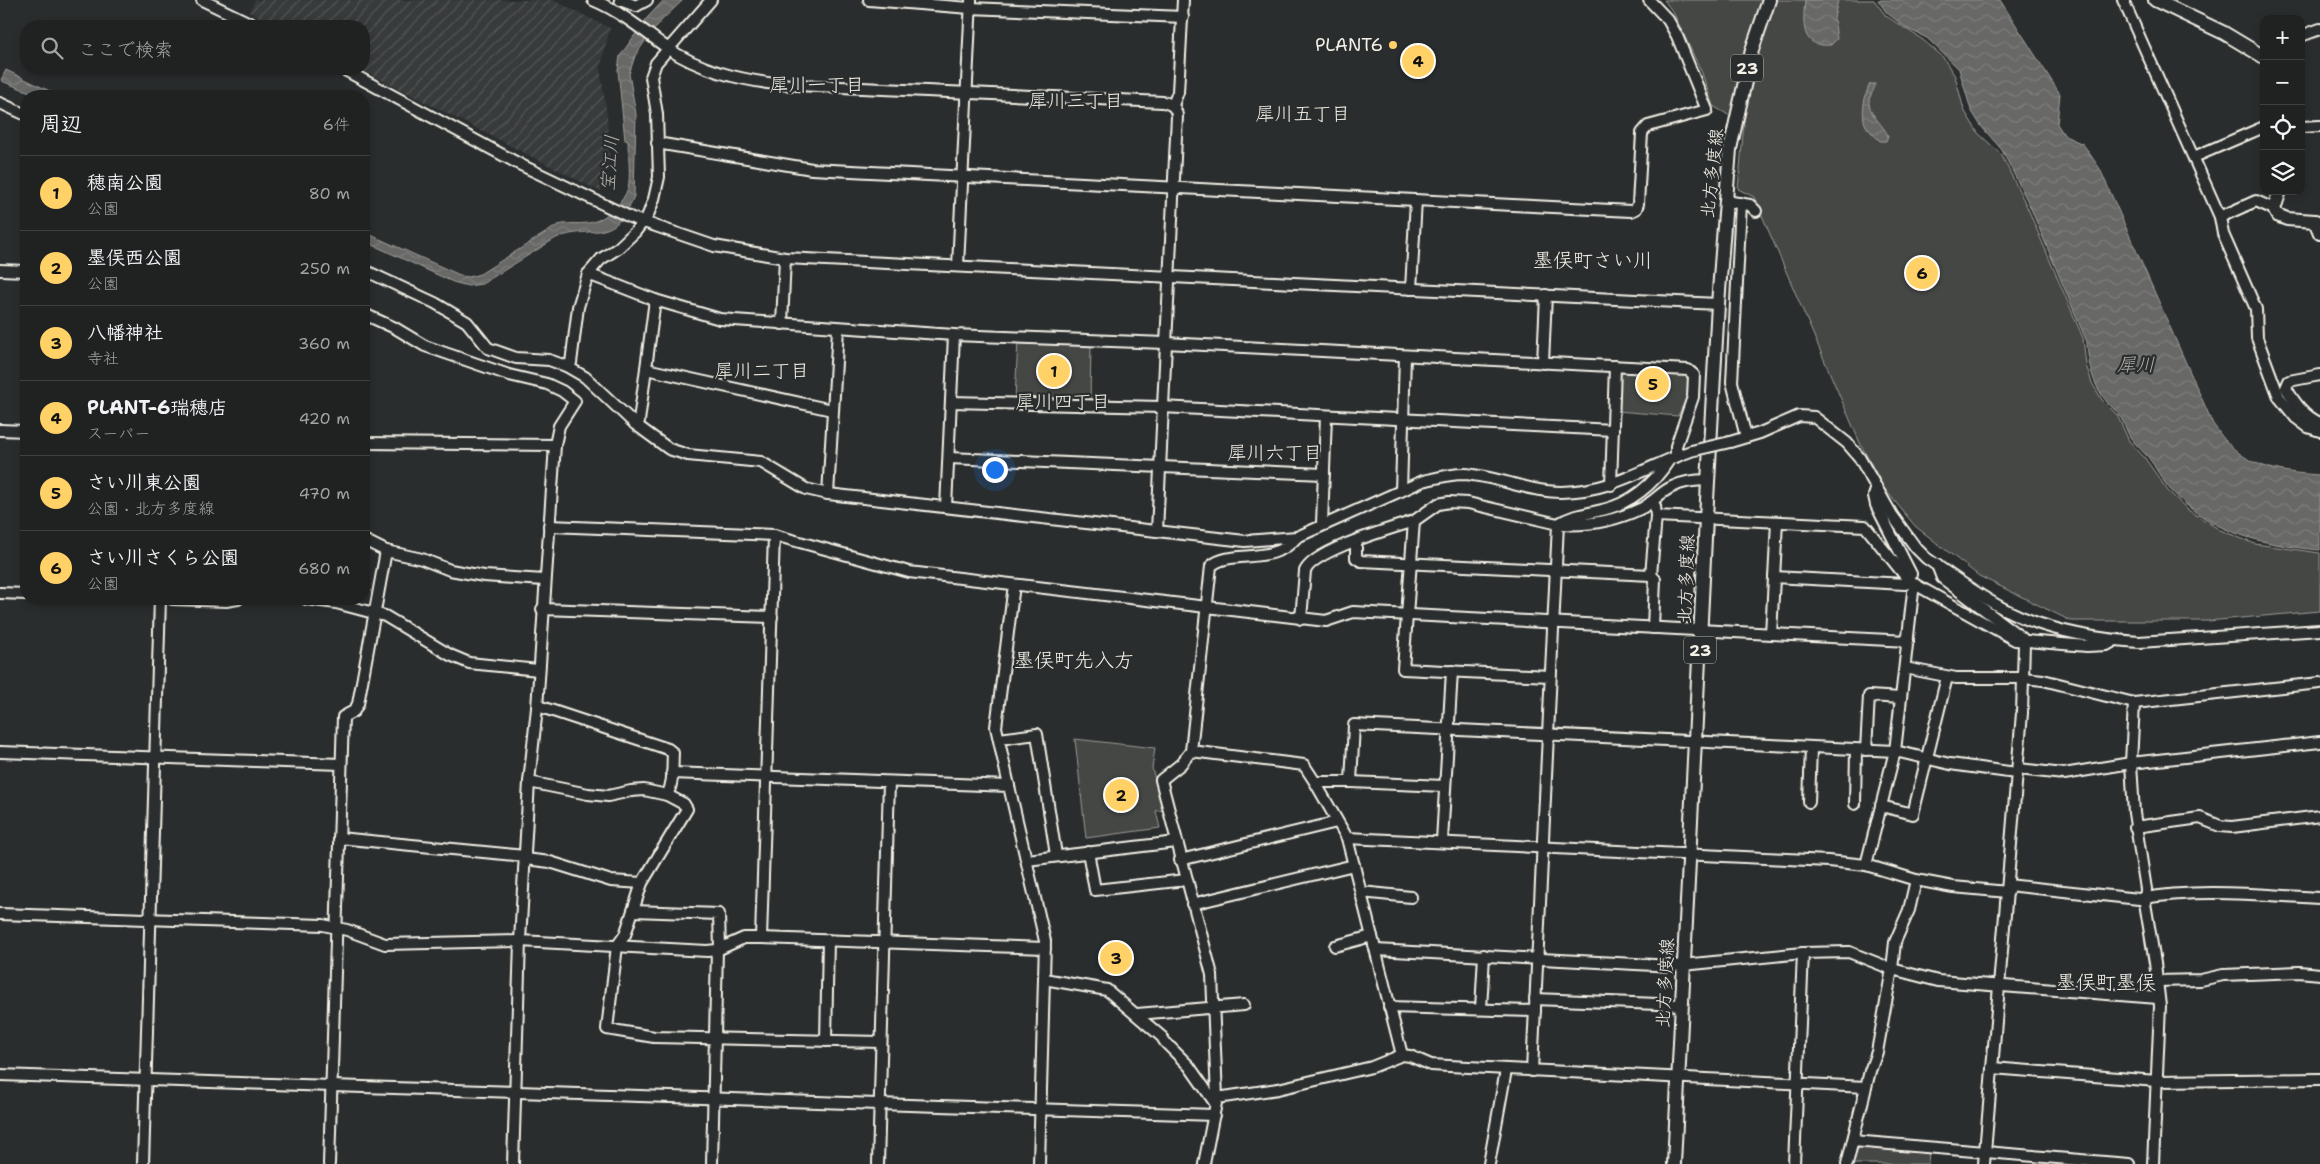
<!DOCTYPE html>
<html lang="ja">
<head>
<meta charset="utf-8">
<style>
  body { margin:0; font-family:"Shantell Sans","Klee One",sans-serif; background:#282a2a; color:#f1f3f6 }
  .controls { position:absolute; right:15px; top:15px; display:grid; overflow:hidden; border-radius:10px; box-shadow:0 2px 8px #0003 }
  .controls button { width:45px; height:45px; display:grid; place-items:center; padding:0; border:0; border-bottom:1px solid #3d3f40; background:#202222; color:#f1f3f6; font:25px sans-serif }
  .you { position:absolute; left:994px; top:469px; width:18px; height:18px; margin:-12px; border:4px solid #fff; border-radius:50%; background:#1a73e8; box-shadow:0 0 0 8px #1a73e833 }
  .badge { display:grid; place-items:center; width:32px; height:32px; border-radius:50%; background:#ffd166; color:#111; font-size:16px; font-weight:700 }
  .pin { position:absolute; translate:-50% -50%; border:2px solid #fff; box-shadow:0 1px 5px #0006 }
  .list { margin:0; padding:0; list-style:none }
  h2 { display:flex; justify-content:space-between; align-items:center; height:65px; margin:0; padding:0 20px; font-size:21px }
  h2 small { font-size:16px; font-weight:400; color:#a2a4a5 }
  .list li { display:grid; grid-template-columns:32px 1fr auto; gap:15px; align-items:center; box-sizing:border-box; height:75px; padding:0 20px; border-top:1px solid #3d3f40 }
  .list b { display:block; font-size:19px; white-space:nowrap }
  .list p { margin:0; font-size:16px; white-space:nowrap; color:#a2a4a5 }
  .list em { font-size:16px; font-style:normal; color:#a2a4a5 }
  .icon { flex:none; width:28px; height:28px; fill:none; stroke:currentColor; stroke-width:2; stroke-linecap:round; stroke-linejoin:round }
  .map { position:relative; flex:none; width:2320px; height:1164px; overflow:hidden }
  .search { position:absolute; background:#202222; box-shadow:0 2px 8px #0003; left:20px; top:20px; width:350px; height:55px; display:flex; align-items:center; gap:12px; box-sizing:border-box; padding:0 18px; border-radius:20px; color:#a2a4a5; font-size:19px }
  .panel { position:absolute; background:#202222; box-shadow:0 2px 8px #0003; left:20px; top:90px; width:350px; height:515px; border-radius:20px }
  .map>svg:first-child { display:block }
</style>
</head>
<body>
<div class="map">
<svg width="2320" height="1164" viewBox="0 0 2320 1164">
  <defs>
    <pattern id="industrial-furrows" width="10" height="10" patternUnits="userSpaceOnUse" patternTransform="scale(1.25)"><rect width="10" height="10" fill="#373a3a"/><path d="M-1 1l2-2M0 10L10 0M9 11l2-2" fill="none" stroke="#555756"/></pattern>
    <pattern id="water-waves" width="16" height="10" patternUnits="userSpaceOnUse" patternTransform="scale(1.25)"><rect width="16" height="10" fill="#676866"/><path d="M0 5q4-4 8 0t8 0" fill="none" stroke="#7d7e7c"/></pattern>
  </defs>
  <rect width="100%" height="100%" fill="#2a2d2e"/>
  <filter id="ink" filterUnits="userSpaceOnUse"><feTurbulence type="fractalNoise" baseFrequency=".02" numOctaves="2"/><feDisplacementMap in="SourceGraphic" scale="10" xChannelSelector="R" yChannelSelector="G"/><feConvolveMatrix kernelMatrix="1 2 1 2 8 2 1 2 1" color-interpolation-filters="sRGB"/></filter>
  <g filter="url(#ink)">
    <!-- industrial -->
    <polygon fill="url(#industrial-furrows)" points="255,0 553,0 610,28 600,68 607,116 609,157 601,192 360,69 364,69 364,26 277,26 249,12"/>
    <!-- green -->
    <g fill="#444645" stroke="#9c9c96">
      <polygon points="1664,0 1874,0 1886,16 1923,40 1942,56 1955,76 1964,110 1978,133 2001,154 2028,209 2083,338 2086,365 2092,383 2102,400 2117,415 2129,441 2144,457 2168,491 2188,510 2220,530 2255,544 2320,553 2320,611 2207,621 2071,621 1979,576 1915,526 1884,488 1860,443 1754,197 1738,189 1744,124 1713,106 1702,73 1673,12"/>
      <polygon points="1018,341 1091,344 1090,401 1015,398"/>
      <polygon points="1619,370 1688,373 1688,395 1678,416 1617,411"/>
      <polygon points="1075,739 1155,748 1152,769 1165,810 1156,811 1160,828 1086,838"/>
      <polygon points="1861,1147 1929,1152 1928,1164 1852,1164 1855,1151"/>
    </g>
    <!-- water -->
    <g fill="url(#water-waves)" stroke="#9f9f9a">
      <path d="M664,0H683L662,20L647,38L635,56L629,74L636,114L634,196C614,246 593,224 556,238L482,284L468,286L453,282L364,241V232L462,276L469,277L480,274L558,225C569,222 581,225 593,222C607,218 624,202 628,188C631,176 628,153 628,141L625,140L618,70L620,56L647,18Z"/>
      <path d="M1805,0H1838L1834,18L1837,39L1831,45C1800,48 1803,24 1805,0Z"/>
      <path d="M1878,0H2000L2060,94L2057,124L2065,136L2083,144L2100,169L2213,424C2219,432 2225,442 2233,448C2257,470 2289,473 2320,475V550C2263,545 2209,533 2169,488C2161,479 2156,467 2148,457C2143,451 2137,446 2132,440C2127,433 2125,424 2120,416C2117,411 2111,407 2107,402C2093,385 2088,365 2087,342L2029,204L2002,150L1981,126L1971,110L1959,69L1927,38L1908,29L1887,13Z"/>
      <polygon points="6,70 60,96 40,96 4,82 1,80"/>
      <path d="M1870,84H1875C1875,91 1868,96 1869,104C1871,117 1884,125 1888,136L1886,141H1880C1876,137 1870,132 1866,126C1860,116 1865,93 1870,84Z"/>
    </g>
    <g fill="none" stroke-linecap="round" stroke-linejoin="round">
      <!-- minor casing -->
      <g stroke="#f4f1e8" stroke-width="14">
        <g id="minor">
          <polyline points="202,0 256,26"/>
          <path d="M593,0C620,11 644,31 667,48C700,70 737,79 775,84L1163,102C1172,104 1176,107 1177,116L1157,531"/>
          <polyline points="620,0 636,6 647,0"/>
          <polyline points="869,0 970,8 1183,17"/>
          <polyline points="2123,0 2220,217 2256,201 2274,209"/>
          <polyline points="2301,36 2320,29"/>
          <polyline points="343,69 521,165 632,218 714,246 785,258 1718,304"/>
          <polyline points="0,103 26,115"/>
          <polyline points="1173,105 1178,92 1183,0"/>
          <polyline points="2301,127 2320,126"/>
          <polyline points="657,143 812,169 1631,211 1636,209 1638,204 1642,133 1648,126 1707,110 1677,36 1668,20 1649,0"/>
          <polyline points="2194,157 2264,127"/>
          <polyline points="1726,201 1750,205 1756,211"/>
          <polyline points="1741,203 1732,382 1746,437"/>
          <polyline points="2220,217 2223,234 2256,309 2257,338 2279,397 2296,418 2308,427 2320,431"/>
          <polyline points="958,266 971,0"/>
          <polyline points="0,270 26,271"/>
          <path d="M364,270L435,303L467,322L488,348L516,358L549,360L566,366L585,377L635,424L669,449L688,455L761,462L806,489L828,494L1245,541L1297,537L1423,481C1436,478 1450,474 1464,474C1497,476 1528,492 1561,492C1614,491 1645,467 1691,451"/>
          <polyline points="588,274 655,300 720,319 954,335 1165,343 1688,370 1694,375 1693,397 1676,446 1676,457"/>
          <polyline points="1411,289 1416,200"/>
          <polyline points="364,314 395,328 425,346 509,375 547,384 562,391 575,401 559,426 555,445 537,708 529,782 520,941 513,1164"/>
          <polyline points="782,324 785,258"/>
          <polyline points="1543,363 1546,295"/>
          <polyline points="566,366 571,363 578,307 588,274 601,259 618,248 635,232 648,215 654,199 659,177 657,114 651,77 656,63 711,0"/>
          <polyline points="646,369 832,410"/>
          <path d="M2320,375L2289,381L2286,388C2295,403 2304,416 2320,423"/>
          <polyline points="951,402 1162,407 1613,430"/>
          <polyline points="635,424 639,421 655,300"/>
          <polyline points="0,430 26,431"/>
          <path d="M1730,442L1760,433L1799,416L1814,417L1847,443L1859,457L1892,515L1916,548L1926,558C1951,575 1977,595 2004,609C2045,630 2093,639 2139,642L2320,630"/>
          <polyline points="364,443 555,445"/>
          <polyline points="949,458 1324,474"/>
          <path d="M1669,460C1654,484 1630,504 1602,510C1586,514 1572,515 1558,524C1586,526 1615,521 1640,509C1652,504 1660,492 1672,487C1683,481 1697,480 1709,480"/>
          <polyline points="1611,485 1615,366"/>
          <polyline points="1401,491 1405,356"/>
          <polyline points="828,494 838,329"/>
          <polyline points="1651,502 1655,506 1656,516 1865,526 1909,581 2015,640 2087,646 2107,645 2114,641"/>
          <polyline points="946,507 954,335"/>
          <polyline points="1322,524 1326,416"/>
          <polyline points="549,526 774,535 909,572 1326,621 1353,612 1908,641"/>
          <polyline points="1356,541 1356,558 1361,561 1651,575 1655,579 1653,628"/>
          <polyline points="386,551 422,559 450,570 484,576 544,580"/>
          <polyline points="1937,565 1942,578 2022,638 2024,643 2022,713 1984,1164"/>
          <polyline points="1651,575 1656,516"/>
          <polyline points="1774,577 1905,584 1909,581 1911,574 1876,505 1874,496 1876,490"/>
          <polyline points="1914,583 1895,751 1950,764 2016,773"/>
          <polyline points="0,593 26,594"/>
          <polyline points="172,599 226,601 238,599"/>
          <polyline points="306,599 336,603 385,616 450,655 469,663 538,670"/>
          <polyline points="542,609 772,617"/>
          <path d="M1301,619L1305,571C1314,550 1390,529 1414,521"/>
          <polyline points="1771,634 1777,522"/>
          <polyline points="1905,668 1956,678 2024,678 2043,680 2134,703 2320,683"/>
          <polyline points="2134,703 2131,763 2134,813 2146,889 2145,903 2155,963 2160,1006 2153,1164"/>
          <path d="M537,708L541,707L668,749L673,753C672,767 674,783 667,795L684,804L687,809L642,883L625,935L617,946L607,1029L654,1037L881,1042"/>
          <polyline points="999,739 1037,734 1056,855"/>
          <polyline points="1866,750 1869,696 1901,698"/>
          <polyline points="1191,751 1304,765 1315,782"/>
          <polyline points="0,752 341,764"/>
          <polyline points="2018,769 2064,774 2131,763 2320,742"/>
          <polyline points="672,773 1009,786 1045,941 1039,1164"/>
          <polyline points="529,782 588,794 608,796 631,791 644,790 667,795"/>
          <polyline points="1351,782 1444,786"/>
          <polyline points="1009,786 996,727 1014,585"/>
          <polyline points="1809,802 1811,748"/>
          <polyline points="1855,804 1856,750"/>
          <polyline points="1881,806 1913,814 1947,677"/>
          <polyline points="2135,827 2200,818 2220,826 2232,827 2320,816"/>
          <polyline points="339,838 525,856"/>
          <polyline points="1347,838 1828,861 1866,865 1916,880 1953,887 2008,892"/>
          <polyline points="1442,841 1452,671"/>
          <polyline points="1088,852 1095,890 1186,880"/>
          <polyline points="525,859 550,862 611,881 642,883"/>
          <polyline points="1027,860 1176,842"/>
          <polyline points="1180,860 1337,822"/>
          <path d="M2008,885L2139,899C2198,888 2261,895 2320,898"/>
          <polyline points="1361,892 1411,897"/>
          <polyline points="1192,904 1354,865"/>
          <polyline points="633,911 719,914 720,948"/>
          <polyline points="0,914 323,925 347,930 385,944 520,941 707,951 717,950 744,938 761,938 1045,948"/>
          <polyline points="761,938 774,535"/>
          <polyline points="1335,946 1372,936"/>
          <polyline points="1376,950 1673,966 1803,953 1849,952 1892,969 1938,981 2158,998"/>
          <polyline points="1044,979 1107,990 1162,1037 1165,1042 1189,1066 1215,1103"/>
          <polyline points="2157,981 2201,980 2223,975 2299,972 2320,974"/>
          <polyline points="1535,999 1682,1005"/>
          <polyline points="1389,1007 1535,1011"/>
          <polyline points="1481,1009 1484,955"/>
          <polyline points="1137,1014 1244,1005"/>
          <polyline points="826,1041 828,940"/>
          <polyline points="1402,1055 1347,838 1315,782 1351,782 1354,725 1895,751 1866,865"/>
          <polyline points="1992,1068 2157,1081 2320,1079"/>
          <polyline points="1532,1071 1558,524 1468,503 1449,502 1438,504 1414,521 1403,669 1550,676"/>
          <polyline points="0,1075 1214,1115"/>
          <polyline points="1217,1098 1278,1089 1372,1067 1402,1055 1410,1056 1431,1065 1449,1066 1866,1087"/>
          <polyline points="1853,1141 2129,1164"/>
          <polyline points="143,1164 160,599"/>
          <polyline points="329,1164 343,717 354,711 358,704 386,551 364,540"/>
          <polyline points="712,1164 717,950"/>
          <polyline points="878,1164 889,782"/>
          <path d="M1204,1164L1217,1098L1212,975L1161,780L1181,764L1191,751L1211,566C1232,548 1273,567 1297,537"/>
          <polyline points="1489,1164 1506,1070"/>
          <polyline points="1794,1164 1803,953"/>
          <polyline points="1847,1164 1870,1071 1877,1052 1892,969 1895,942 1909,910 1916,880"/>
        </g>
      </g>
      <!-- major casing -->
      <g stroke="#f4f1e8" stroke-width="16">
        <g id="major">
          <polyline points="2155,0 2224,33 2264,57"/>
          <polyline points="2280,191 2274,209 2277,215 2287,219 2315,221 2320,233"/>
          <polyline points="1674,1164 1706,518 1718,304 1730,149 1752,50 1769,0"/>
        </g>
      </g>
      <!-- minor -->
      <use href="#minor" stroke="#2a2d2e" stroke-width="10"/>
      <!-- major -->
      <use href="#major" stroke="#2a2d2e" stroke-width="12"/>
      <!-- minor-bridge casing -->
      <g stroke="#f4f1e8" stroke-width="14" stroke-linecap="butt">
        <polyline id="minor-bridge" points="1691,451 1730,442"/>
      </g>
      <!-- minor-bridge -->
      <use href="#minor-bridge" stroke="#2a2d2e" stroke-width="10"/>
    </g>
  </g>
  <!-- markers -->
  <circle fill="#ffd166" stroke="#2a2d2e" stroke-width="2" cx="1393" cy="45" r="5"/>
  <g text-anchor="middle" stroke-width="4.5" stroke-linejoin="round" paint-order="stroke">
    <!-- shield labels -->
    <g fill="#2a2d2e" stroke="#b7b6b0" stroke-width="1">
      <rect x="1731" y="54.5" width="32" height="27" rx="4"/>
      <rect x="1684" y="636.5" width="32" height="27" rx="4"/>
    </g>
    <g font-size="16" font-weight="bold" fill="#f4f1e8">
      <text x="1747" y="74">23</text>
      <text x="1700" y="656">23</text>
    </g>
    <!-- poi labels -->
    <g font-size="18" fill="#f4f1e8" stroke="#2a2d2e" text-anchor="end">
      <text x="1383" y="51">PLANT6</text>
    </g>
    <!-- street labels -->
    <g font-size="18" fill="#f4f1e8" stroke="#2a2d2e">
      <text transform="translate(1712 173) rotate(-84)" y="6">北方多度線</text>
      <text transform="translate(1686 579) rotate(-88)" y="6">北方多度線</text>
      <text transform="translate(1665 983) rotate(-87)" y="6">北方多度線</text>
    </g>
    <!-- neighbourhood labels -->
    <g font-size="19" fill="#f4f1e8" stroke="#2a2d2e">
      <text x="817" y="91">犀川一丁目</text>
      <text x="1076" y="107">犀川三丁目</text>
      <text x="1303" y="120">犀川五丁目</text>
      <text x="762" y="377">犀川二丁目</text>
      <text x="1063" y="408">犀川四丁目</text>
      <text x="1275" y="459">犀川六丁目</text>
    </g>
    <!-- water labels -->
    <g font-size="19" font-style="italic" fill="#b5b3ae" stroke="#2a2d2e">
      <text transform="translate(609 163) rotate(-85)" y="7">宝江川</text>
      <text x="2136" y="371">犀川</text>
    </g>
    <!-- quarter labels -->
    <g font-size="20" fill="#f4f1e8" stroke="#2a2d2e">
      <text x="1593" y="267">墨俣町さい川</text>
      <text x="1074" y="667">墨俣町先入方</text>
      <text x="2106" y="989">墨俣町墨俣</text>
    </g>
  </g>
</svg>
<div class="controls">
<button>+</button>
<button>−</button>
<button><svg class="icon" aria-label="locate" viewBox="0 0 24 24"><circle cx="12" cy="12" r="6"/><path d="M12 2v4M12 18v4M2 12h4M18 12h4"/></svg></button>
<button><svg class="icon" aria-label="layers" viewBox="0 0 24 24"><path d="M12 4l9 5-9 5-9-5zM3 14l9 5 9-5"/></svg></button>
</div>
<div class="you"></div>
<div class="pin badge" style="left:1054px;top:371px">1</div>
<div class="pin badge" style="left:1121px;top:795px">2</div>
<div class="pin badge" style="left:1116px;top:958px">3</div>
<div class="pin badge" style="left:1418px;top:61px">4</div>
<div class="pin badge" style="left:1653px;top:384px">5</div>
<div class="pin badge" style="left:1922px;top:273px">6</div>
<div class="search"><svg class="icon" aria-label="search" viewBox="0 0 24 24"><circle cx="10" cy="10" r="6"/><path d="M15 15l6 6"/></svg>ここで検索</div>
<section class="panel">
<h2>周辺<small>6件</small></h2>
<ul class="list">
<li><span class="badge">1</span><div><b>穂南公園</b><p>公園</p></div><em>80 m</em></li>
<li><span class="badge">2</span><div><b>墨俣西公園</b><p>公園</p></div><em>250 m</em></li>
<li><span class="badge">3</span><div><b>八幡神社</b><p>寺社</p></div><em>360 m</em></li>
<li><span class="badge">4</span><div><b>PLANT-6瑞穂店</b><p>スーパー</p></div><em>420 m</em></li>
<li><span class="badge">5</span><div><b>さい川東公園</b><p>公園 · 北方多度線</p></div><em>470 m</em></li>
<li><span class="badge">6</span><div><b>さい川さくら公園</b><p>公園</p></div><em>680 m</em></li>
</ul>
</section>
</div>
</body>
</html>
